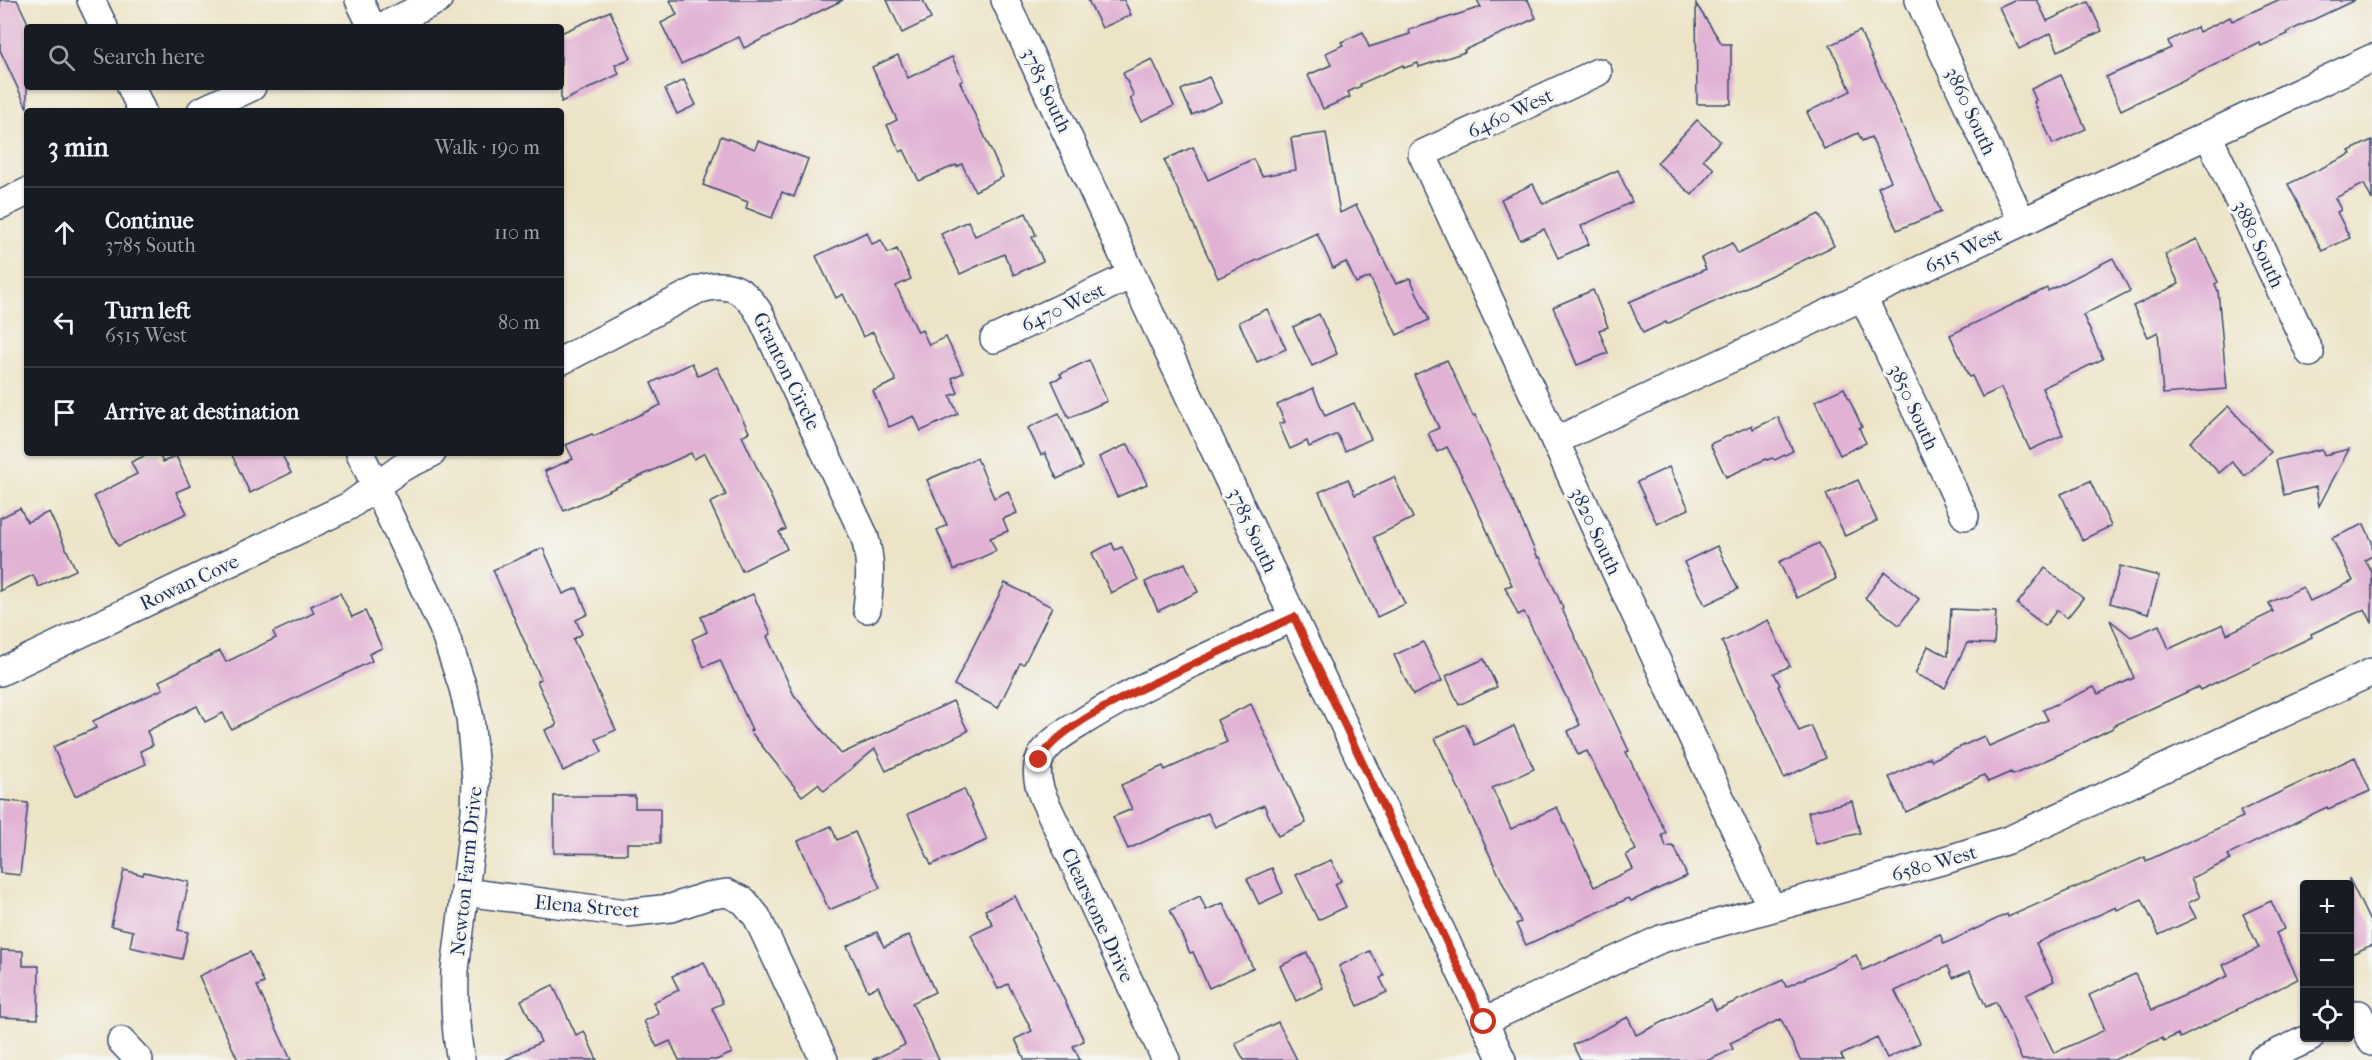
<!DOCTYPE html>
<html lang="en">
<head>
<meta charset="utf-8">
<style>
  body { margin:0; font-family:"IM FELL French Canon",serif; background:#20242c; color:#f1f3f6 }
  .controls { position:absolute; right:18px; bottom:18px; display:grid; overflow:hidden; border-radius:6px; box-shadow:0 2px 4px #0004 }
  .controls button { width:54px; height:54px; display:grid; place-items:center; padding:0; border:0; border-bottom:2px solid #363941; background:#171b24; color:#f1f3f6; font:30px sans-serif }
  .stop { position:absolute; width:18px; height:18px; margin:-14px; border:4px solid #c8321e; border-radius:50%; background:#fff }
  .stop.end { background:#c8321e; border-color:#fff; box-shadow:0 2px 6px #0008 }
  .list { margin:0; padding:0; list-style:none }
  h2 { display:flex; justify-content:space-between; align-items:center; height:78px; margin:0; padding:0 24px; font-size:26px }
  h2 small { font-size:20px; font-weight:400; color:#9ea1a6 }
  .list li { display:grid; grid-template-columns:39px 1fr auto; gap:18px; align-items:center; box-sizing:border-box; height:90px; padding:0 24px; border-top:2px solid #363941 }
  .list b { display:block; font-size:22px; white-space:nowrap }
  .list p { margin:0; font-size:20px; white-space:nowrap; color:#9ea1a6 }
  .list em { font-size:20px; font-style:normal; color:#9ea1a6 }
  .icon { flex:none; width:33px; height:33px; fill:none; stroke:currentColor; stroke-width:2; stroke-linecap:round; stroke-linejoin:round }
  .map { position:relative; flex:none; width:2372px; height:1060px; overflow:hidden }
  .search { position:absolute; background:#171b24; box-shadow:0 2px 4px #0004; left:24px; top:24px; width:540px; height:66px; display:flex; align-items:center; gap:15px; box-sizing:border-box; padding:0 21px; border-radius:6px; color:#9ea1a6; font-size:22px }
  .panel { position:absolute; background:#171b24; box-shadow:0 2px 4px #0004; left:24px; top:108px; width:540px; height:348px; border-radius:6px }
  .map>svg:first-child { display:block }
</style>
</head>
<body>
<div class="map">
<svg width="2372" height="1060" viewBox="0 0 2372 1060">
  <rect width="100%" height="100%" fill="#f6f6f2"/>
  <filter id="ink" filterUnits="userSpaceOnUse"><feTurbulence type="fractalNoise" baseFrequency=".0167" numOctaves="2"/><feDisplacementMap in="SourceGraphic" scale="12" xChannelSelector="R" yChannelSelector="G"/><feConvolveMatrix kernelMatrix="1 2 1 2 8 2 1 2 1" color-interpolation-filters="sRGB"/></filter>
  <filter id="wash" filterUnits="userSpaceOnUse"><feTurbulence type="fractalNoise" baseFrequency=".008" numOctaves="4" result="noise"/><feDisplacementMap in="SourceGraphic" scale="24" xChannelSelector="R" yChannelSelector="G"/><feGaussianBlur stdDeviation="1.35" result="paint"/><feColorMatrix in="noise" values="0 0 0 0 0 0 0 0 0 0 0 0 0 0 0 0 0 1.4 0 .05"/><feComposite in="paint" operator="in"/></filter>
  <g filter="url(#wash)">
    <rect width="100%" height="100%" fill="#ede4c7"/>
    <g id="blocks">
      <!-- building -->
      <g fill="#e1b2d4">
        <polygon points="0,0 17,0 27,21 27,108 0,50"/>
        <polygon points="670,0 843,0 744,48 739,37 681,64 661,23 677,15"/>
        <polygon points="887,0 923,0 931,19 902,33"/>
        <polygon points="1088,0 1124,0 1131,15 1102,28"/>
        <polygon points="1477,0 1528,0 1536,18 1464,50 1465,52 1419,67 1418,63 1404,68 1403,65 1360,84 1361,86 1348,92 1350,97 1323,109 1308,75 1331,65 1326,53 1343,45 1341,42 1363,32 1369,47 1410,34 1409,30 1481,7"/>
        <polygon points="2014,0 2037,0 2047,21 2088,2 2102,31 2058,51 2051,33 2019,49 1999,7"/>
        <polygon points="2278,0 2355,0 2287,32 2288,34 2261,46 2260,43 2121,110 2106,77 2171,48 2168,41 2197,27 2199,32 2230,17 2232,21"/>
        <polygon points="1696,4 1722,44 1731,44 1731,104 1697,104"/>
        <polygon points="610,11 631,58 615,65 619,74 561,102 561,33"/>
        <polygon points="1860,31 1941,212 1897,230 1878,187 1891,181 1871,137 1862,141 1858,133 1824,149 1807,112 1851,91 1830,45"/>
        <polygon points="898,55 908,78 952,57 963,80 960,82 1003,177 975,191 962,164 957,167 956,165 919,181 904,150 900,152 887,125 897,120 872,67"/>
        <polygon points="1152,59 1174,106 1141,121 1130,98 1134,96 1123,73"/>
        <polygon points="2061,75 2086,129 2053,144 2034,102 2036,100 2031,89"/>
        <polygon points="1209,77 1221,102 1192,115 1181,90"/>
        <polygon points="684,80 696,105 677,114 665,89"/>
        <polygon points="1697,120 1720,141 1703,159 1714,169 1692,195 1657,163"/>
        <polygon points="1326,133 1340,213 1356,205 1396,284 1410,278 1429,320 1397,335 1370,277 1356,283 1346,262 1333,268 1317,233 1218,278 1164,160 1193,147 1208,180 1253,159 1262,176 1296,170 1291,138"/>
        <polygon points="721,136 755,149 758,141 808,159 794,197 782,192 772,218 746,208 748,202 703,185"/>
        <polygon points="2372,140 2372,200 2364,184 2335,198 2341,210 2337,212 2350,238 2322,251 2288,184 2351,154 2349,151"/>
        <polygon points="1618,170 1632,202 1581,226 1589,244 1558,258 1544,229 1520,240 1501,199 1533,184 1543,204"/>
        <polygon points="1026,213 1036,235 1032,237 1043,261 1014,275 1004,254 960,274 941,234 968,221 975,236"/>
        <polygon points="1819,214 1834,246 1667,324 1666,322 1643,333 1629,302 1706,269 1701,258 1732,243 1738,254"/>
        <polygon points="867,232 872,244 881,240 888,253 897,249 911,279 896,286 918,332 922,330 929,345 946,337 963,373 952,378 958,393 950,396 958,414 921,431 914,416 889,427 873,391 896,381 873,332 863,337 843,294 836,298 816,256"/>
        <polygon points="2197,239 2218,282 2215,284 2218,291 2227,389 2163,394 2158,332 2148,337 2133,306 2179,284 2165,254"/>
        <polygon points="2113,258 2130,291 2083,315 2103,359 2042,388 2063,435 2030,450 2001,388 1982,397 1972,376 1969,377 1950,335 2047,288 2048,291"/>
        <polygon points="1593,290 1608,327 1599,330 1608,353 1577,365 1553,307"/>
        <polygon points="1267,309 1286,349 1257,362 1239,322"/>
        <polygon points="1319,314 1337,354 1312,366 1293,327"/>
        <polygon points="1089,360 1107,401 1069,418 1052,381 1062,377 1060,374"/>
        <polygon points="1447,360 1473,416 1475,415 1538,558 1540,557 1563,608 1562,609 1629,751 1626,752 1666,833 1662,835 1666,847 1672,846 1675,848 1687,876 1631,901 1629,898 1526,945 1516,924 1521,922 1435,738 1465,724 1475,745 1514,726 1534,769 1492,788 1511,829 1557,807 1594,887 1633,869 1626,855 1636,850 1587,751 1578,755 1568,731 1580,725 1524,612 1518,615 1505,587 1512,585 1462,476 1447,447 1437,452 1428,433 1439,428 1414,375"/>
        <polygon points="692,363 698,376 717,367 749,432 742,436 786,529 779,532 787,549 742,571 710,503 726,495 705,453 694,459 691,453 564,511 545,471 573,459 566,445 592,434 594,436 661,405 651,383"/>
        <polygon points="1313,388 1325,416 1354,403 1371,439 1345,451 1337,434 1309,447 1307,441 1290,449 1279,424 1285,422 1277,405"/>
        <polygon points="1844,388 1862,427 1859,428 1866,443 1840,455 1815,401"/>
        <polygon points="2228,406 2271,452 2245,476 2232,462 2219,473 2190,442"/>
        <polygon points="1059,413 1083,467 1057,479 1045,453 1041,455 1028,428"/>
        <polygon points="1778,417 1793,451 1775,460 1772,458 1767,460 1766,459 1726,477 1710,444 1752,425 1753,429"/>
        <polygon points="1128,444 1147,484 1117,497 1099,457"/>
        <polygon points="2322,449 2324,455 2349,449 2319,506 2316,487 2284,495 2276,460"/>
        <polygon points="151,453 158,453 163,462 176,456 190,486 176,492 187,513 118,546 94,496 137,474 131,462"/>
        <polygon points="231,453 281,453 291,473 250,493"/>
        <polygon points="977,458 994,498 1008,491 1017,513 1003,519 1008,531 990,538 996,551 954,570 937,530 947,525 927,480"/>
        <polygon points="1669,467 1689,509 1657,524 1637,482"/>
        <polygon points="1394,477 1413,518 1374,537 1405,604 1377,617 1319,492 1348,479 1355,495"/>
        <polygon points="1858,480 1877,521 1845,536 1826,494"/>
        <polygon points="2090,481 2111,526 2082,540 2061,494"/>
        <polygon points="20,508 27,522 49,512 76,570 39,587 33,575 0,591 0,518"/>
        <polygon points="2364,524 2372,542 2372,556 2365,560 2372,572 2372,623 2365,609 2311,634 2312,637 2200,690 2198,687 2113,726 2113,728 2062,753 2013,775 2011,772 1988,782 1984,775 1906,812 1889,777 1930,757 1932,760 1984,736 1989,746 2048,720 2043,710 2094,687 2098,694 2134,678 2110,620 2131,637 2159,625 2169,649 2223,624 2227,634 2273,612 2269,603 2303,587 2310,601 2353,581 2332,538"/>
        <polygon points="1112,543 1115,550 1122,547 1138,580 1111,593 1092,553"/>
        <polygon points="1819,543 1836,579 1797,598 1779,562"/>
        <polygon points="1717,546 1738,589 1705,605 1684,562"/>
        <polygon points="543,548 563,594 577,588 588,614 576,620 582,634 573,639 616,730 596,739 602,752 563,771 545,730 557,725 537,681 541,679 493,570"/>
        <polygon points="1185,563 1198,592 1158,611 1145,582"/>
        <polygon points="2120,566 2159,576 2148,614 2110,603"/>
        <polygon points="2045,568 2083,598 2067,618 2057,610 2045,626 2017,604"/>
        <polygon points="1885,572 1919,599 1899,625 1865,598"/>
        <polygon points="1005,583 1052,607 1024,664 1020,663 998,708 954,685"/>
        <polygon points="340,593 352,617 365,611 382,648 369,654 372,661 231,729 223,713 205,722 197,706 147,731 153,745 140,751 146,764 75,796 53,747 96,728 93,721 163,689 159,681 220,651 226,662 276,638 273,632 314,613 311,606"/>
        <polygon points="753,594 771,634 767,636 794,695 841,754 953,701 968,731 886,771 875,749 824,791 818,784 802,796 750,731 752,730 720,660 704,667 692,639 707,632 701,617"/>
        <polygon points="1951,609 1996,611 1994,644 1967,643 1945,688 1915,674 1928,646 1948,656"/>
        <polygon points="1768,620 1790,666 1774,673 1780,685 1778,686 1799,731 1811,726 1826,758 1784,778 1722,642"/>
        <polygon points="1423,642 1442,681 1413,695 1394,655"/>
        <polygon points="1484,659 1497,687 1459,705 1446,676"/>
        <polygon points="1251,704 1306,823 1278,836 1264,805 1215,827 1208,813 1128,849 1113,817 1132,809 1121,785 1163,766 1165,770 1227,742 1217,720"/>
        <polygon points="2355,757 2370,791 2328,809 2327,807 2228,855 2230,860 2191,878 2200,897 2188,903 2196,918 2159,935 2142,899 2117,910 2116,907 2036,943 2054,981 2026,995 2054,1053 2105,1030 2089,995 2135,974 2152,1010 2228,976 2223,965 2259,948 2243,914 2271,901 2284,929 2276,933 2298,979 2180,1038 2178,1034 2164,1041 2162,1038 2114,1060 2022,1060 1996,1002 1986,1007 1970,971 1953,978 1948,966 1895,991 1920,1043 1887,1058 1877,1038 1841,1055 1844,1060 1800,1060 1781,1019 1730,1043 1733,1049 1709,1060 1580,1060 1573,1045 1628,1017 1636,1035 1711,999 1716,1010 1783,980 1786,987 1856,955 1863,970 1940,934 1944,944 2007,914 2008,917 2145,857 2146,861 2243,817 2240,811"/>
        <polygon points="964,789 987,840 931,865 908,814"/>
        <polygon points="554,796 635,796 635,808 660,808 660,843 627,843 627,854 554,853"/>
        <polygon points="0,800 28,803 20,875 0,873"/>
        <polygon points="1852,801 1860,833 1816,844 1808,812"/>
        <polygon points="831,826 837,840 855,832 880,888 829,910 798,841"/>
        <polygon points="1331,860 1341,881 1335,884 1346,907 1318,920 1296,875"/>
        <polygon points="1272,868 1283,893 1259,904 1247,879"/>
        <polygon points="124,870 143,875 144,872 189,882 178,930 188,932 182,959 130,947 133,931 111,926"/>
        <polygon points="2349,878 2372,926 2372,945 2349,955"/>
        <polygon points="1015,896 1084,1041 1073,1046 1080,1060 1025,1060 1015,1039 1032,1031 1008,984 998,989 971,935 993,925 985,910"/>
        <polygon points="1200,896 1206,910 1223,903 1253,968 1209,988 1193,952 1190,953 1170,910"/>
        <polygon points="877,932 884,947 909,935 935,992 912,1003 939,1060 872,1060 905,1045 878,986 868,991 847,946"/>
        <polygon points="1,950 23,951 23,966 39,966 38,1019 0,1017"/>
        <polygon points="1370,951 1384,976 1380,978 1387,992 1358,1006 1339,966"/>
        <polygon points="250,952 264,983 257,986 291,1060 238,1060 199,976"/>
        <polygon points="1307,953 1323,988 1296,1001 1280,966"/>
        <polygon points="704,962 723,1003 712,1008 732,1053 716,1060 679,1060 670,1041 657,1047 644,1021 659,1014 653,1002 679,990 672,976"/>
        <polygon points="553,985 576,1035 584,1031 597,1060 505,1060 541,1042 521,1000"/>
        <polygon points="1278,1022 1297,1060 1244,1060 1235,1043"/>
      </g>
    </g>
  </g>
  <g filter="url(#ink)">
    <use href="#blocks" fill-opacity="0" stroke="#3a4a6e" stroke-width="1.5"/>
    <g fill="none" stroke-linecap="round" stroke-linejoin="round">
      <!-- minor casing -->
      <g stroke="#3a4a6e" stroke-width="30">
        <g id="minor">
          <polyline points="91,0 104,27"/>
          <polyline points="359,0 372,27"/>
          <polyline points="1005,0 1132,275 1502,1060"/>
          <polyline points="1919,0 2022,222"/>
          <polyline points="381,27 438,0"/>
          <polyline points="1598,72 1422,154 1771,907"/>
          <polyline points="131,87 142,111"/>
          <polyline points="201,111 252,87"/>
          <polyline points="2208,135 2310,353"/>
          <polyline points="0,205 27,192"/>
          <polyline points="1863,297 1965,516"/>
          <polyline points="994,339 1132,275"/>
          <path d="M561,361L697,290C728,280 745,288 761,316L864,535C872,560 870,582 867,609"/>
          <polyline points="1555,441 2372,58"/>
          <path d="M360,453L443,628L463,688L470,718L476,780L475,811L455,970C454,1000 455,1030 461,1060"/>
          <polyline points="0,672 349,506 401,468 432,453"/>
          <polyline points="465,892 626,913 671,908 707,896 727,893 744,901 757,917 824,1060"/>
          <polyline points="2359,1014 2372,1042"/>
          <polyline points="1484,1021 1661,939 1952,858 2011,839 2372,672"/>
          <polyline points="121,1041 139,1060"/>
          <path d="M1166,1060L1043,797C1037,782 1034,766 1043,753C1053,738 1072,729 1087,719C1152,679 1224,649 1294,617"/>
          <polyline points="2262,1060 2310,1038"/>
        </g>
      </g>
      <!-- minor -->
      <use href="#minor" stroke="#fff" stroke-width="27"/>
    </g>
  </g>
  <g fill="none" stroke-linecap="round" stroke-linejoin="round" filter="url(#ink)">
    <!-- route -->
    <path stroke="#c8321e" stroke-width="8" d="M1039,760C1062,721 1148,686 1189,666C1224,650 1259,633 1294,617L1484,1022"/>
  </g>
  <g text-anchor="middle" stroke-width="6" stroke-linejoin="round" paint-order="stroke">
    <!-- street labels -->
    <g font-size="20" fill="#1b2f5e" stroke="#f6f6f2">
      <text transform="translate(1047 90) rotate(65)" y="7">3785 South</text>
      <text transform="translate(1971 111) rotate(65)" y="7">3860 South</text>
      <text transform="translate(1510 113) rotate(-25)" y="7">6460 West</text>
      <text transform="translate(2259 244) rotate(65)" y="7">3880 South</text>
      <text transform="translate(1963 250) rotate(-25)" y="7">6515 West</text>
      <text transform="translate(1063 307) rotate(-25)" y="7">6470 West</text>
      <text transform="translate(787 371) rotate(64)" y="7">Granton Circle</text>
      <text transform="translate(1914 407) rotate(65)" y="7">3850 South</text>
      <text transform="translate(1253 530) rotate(65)" y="7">3785 South</text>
      <text transform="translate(1596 531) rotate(65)" y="7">3820 South</text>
      <text transform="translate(189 582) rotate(-25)" y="7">Rowan Cove</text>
      <text transform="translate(1934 863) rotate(-16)" y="7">6580 West</text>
      <text transform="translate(466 871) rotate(-84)" y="7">Newton Farm Drive</text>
      <text transform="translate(587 906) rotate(5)" y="7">Elena Street</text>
      <text transform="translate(1098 915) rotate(65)" y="7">Clearstone Drive</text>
    </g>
  </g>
</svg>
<div class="controls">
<button>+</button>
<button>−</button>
<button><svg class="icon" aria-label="locate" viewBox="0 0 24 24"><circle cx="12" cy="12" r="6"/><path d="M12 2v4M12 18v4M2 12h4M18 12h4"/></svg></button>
</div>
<div class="stop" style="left:1484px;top:1022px"></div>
<div class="stop end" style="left:1039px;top:760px"></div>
<div class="search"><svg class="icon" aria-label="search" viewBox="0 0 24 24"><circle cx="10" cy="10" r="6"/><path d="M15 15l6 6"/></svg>Search here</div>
<section class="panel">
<h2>3 min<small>Walk · 190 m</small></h2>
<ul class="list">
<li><svg class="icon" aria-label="ahead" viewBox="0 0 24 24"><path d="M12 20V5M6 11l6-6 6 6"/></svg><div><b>Continue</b><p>3785 South</p></div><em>110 m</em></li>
<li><svg class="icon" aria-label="left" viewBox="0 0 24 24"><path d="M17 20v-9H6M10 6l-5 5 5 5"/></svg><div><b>Turn left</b><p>6515 West</p></div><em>80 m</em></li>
<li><svg class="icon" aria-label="arrive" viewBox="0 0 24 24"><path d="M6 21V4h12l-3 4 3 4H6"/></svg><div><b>Arrive at destination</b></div></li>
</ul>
</section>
</div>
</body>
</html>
